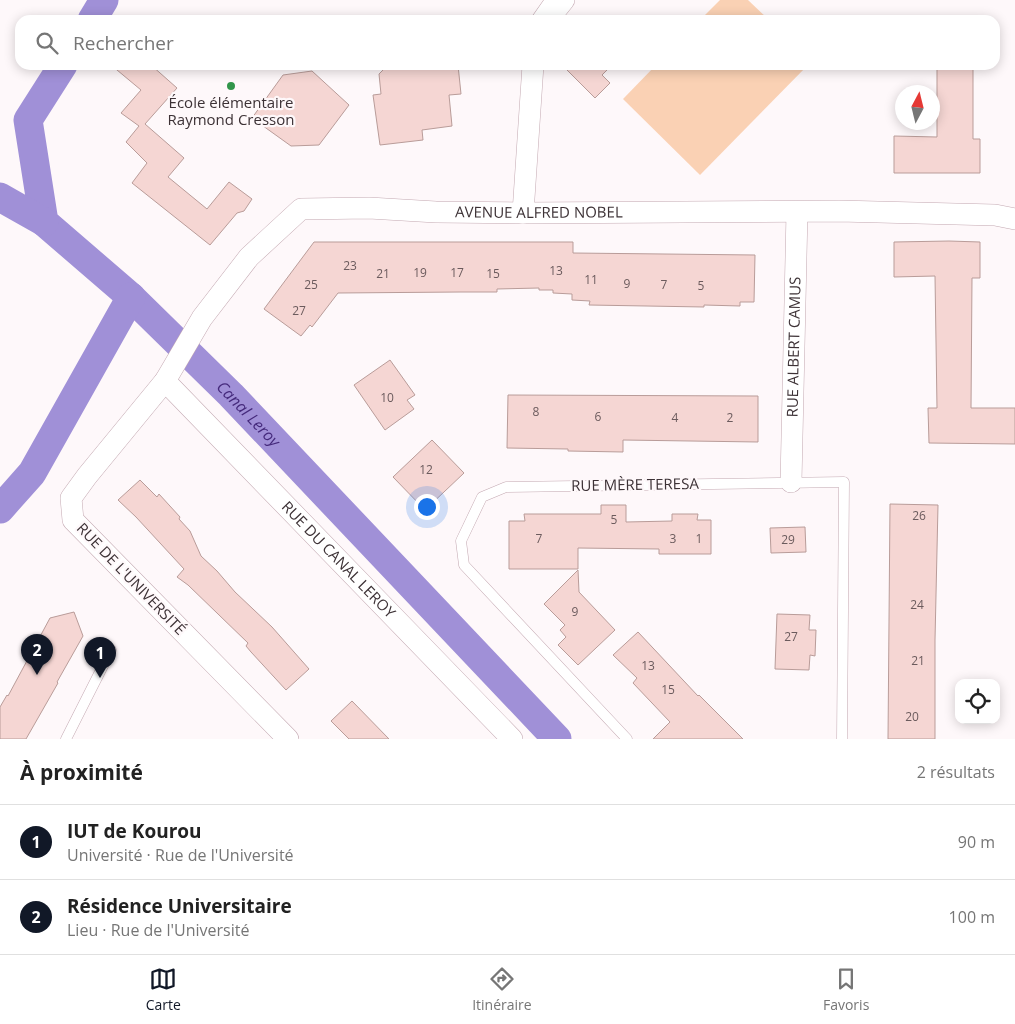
<!DOCTYPE html>
<html lang="fr">
<head>
<meta charset="utf-8">
<style>
  body { margin:0; font-family:"Open Sans",sans-serif; background:#f2f2f2; color:#222 }
  .controls { position:absolute; right:15px; bottom:15px; display:grid; overflow:hidden; border-radius:10px; box-shadow:0 2px 12px #0003 }
  .controls button { width:45px; height:45px; display:grid; place-items:center; padding:0; border:0; border-bottom:1px solid #e0e0e0; background:#fff; color:#222; font:25px sans-serif }
  .compass { position:absolute; left:895px; top:85px; width:45px; height:45px; border-radius:50%; background:#fff; box-shadow:0 2px 12px #0003; rotate:7deg }
  .you { position:absolute; left:426px; top:506px; width:18px; height:18px; margin:-12px; border:4px solid #fff; border-radius:50%; background:#1a73e8; box-shadow:0 0 0 8px #1a73e833 }
  .badge { display:grid; place-items:center; width:32px; height:32px; border-radius:50%; background:#111827; color:#fff; font-size:16px; font-weight:700 }
  .pin { position:absolute; translate:-50% -41px; filter:drop-shadow(0 1px 2px #0008) }
  .pin::after { content:''; position:absolute; top:26px; width:18px; height:15px; background:inherit; clip-path:polygon(0 0,100% 0,50% 100%) }
  .list { margin:0; padding:0; list-style:none }
  h2 { display:flex; justify-content:space-between; align-items:center; height:65px; margin:0; padding:0 20px; font-size:21px }
  h2 small { font-size:16px; font-weight:400; color:#767676 }
  .list li { display:grid; grid-template-columns:32px 1fr auto; gap:15px; align-items:center; box-sizing:border-box; height:75px; padding:0 20px; border-top:1px solid #e0e0e0 }
  .list b { display:block; font-size:19px; white-space:nowrap }
  .list p { margin:0; font-size:16px; white-space:nowrap; color:#767676 }
  .list em { font-size:16px; font-style:normal; color:#767676 }
  .icon { flex:none; width:28px; height:28px; fill:none; stroke:currentColor; stroke-width:2; stroke-linecap:round; stroke-linejoin:round }
  .map { position:relative; flex:none; width:1015px; height:739px; overflow:hidden }
  .search { position:absolute; background:#fff; box-shadow:0 2px 12px #0003; left:15px; right:15px; top:15px; height:55px; display:flex; align-items:center; gap:12px; box-sizing:border-box; padding:0 18px; border-radius:15px; color:#767676; font-size:19px }
  .sheet { height:215px; background:#fff }
  nav { display:flex; justify-content:space-around; align-items:center; box-sizing:border-box; height:70px; border-top:1px solid #e0e0e0; background:#fff; font-size:14px; color:#767676 }
  nav a { display:grid; justify-items:center; gap:2px }
  nav .on { color:#111827 }
  .map>svg:first-child { display:block }
</style>
</head>
<body>
<div class="map">
<svg width="1015" height="739" viewBox="0 0 1015 739">
  <rect width="100%" height="100%" fill="#fef8fa"/>
  <!-- green -->
  <g fill="#fad1b4">
    <polygon points="720,0 748,0 769,20 700,20"/>
    <polygon points="656,65 808,65 700,175 623,99"/>
  </g>
  <g fill="none" stroke-linecap="round" stroke-linejoin="round">
    <!-- canal -->
    <g stroke="#a090d7" stroke-width="29">
      <polyline points="92,20 104,0"/>
      <path id="s1" d="M63,65L28,120L44,222L131,297L231,395L557,739"/>
      <polyline points="0,197 44,222"/>
      <polyline points="0,509 32,473 131,297"/>
    </g>
  </g>
  <!-- building -->
  <g fill="#f5d6d3" stroke="#b99c99">
    <polygon points="111,65 151,65 177,88 145,124 184,158 168,177 207,209 229,182 252,199 244,211 237,213 210,245 132,183 147,163 126,142 139,126 121,113 141,90"/>
    <polygon points="388,65 458,65 461,94 449,95 452,126 422,130 423,140 380,145 373,95 381,94 379,74"/>
    <polygon points="562,65 612,65 602,75 610,83 595,98"/>
    <polygon points="937,65 973,65 973,139 980,139 980,173 894,173 894,136 937,137"/>
    <polygon points="312,71 349,105 319,145 291,146 252,118 283,75"/>
    <polygon points="949,241 980,242 980,278 972,278 971,408 1015,408 1015,444 929,443 928,408 937,408 935,276 894,277 894,242"/>
    <polygon points="314,242 573,242 573,253 755,255 754,302 740,302 740,306 704,305 704,307 589,305 590,301 572,300 572,294 553,293 553,290 539,290 539,288 497,289 497,292 460,292 338,293 312,327 310,325 301,336 264,309"/>
    <polygon points="390,360 415,395 407,400 414,409 385,430 354,385"/>
    <polygon points="508,395 758,396 758,442 623,440 623,452 568,451 568,449 507,448"/>
    <polygon points="432,440 464,473 425,510 393,477"/>
    <polygon points="140,480 157,497 159,494 180,517 179,519 190,531 201,556 217,571 235,592 272,627 309,669 286,690 251,652 246,646 248,643 188,585 177,577 184,569 136,517 118,500"/>
    <polygon points="890,504 938,505 935,640 935,739 888,739"/>
    <polygon points="601,505 626,505 626,522 672,521 672,514 698,514 697,520 711,520 711,554 659,554 659,549 578,548 578,569 509,569 509,521 525,521 524,514 601,514"/>
    <polygon points="805,527 806,552 771,553 770,528"/>
    <polygon points="578,570 579,592 615,630 578,665 558,645 566,637 560,630 565,625 544,604"/>
    <polygon points="74,612 83,636 57,682 58,683 26,739 0,739 0,707 7,695 8,696 50,618"/>
    <polygon points="777,614 810,615 809,630 816,630 815,656 810,655 809,670 775,669"/>
    <polygon points="638,632 698,696 699,695 743,739 653,739 670,722 633,683 637,678 613,655"/>
    <polygon points="352,701 389,739 349,739 331,721"/>
  </g>
  <g fill="none" stroke-linecap="round" stroke-linejoin="round">
    <!-- service casing -->
    <g stroke="#c4a9b2" stroke-width="11">
      <g id="service">
        <polyline points="536,20 550,0"/>
        <polyline points="66,739 111,650"/>
        <polyline points="627,739 464,565 461,541 482,497 506,487 844,482 842,739"/>
      </g>
    </g>
    <!-- minor casing -->
    <g stroke="#c4a9b2" stroke-width="22">
      <g id="minor">
        <polyline points="548,20 564,0"/>
        <polyline points="523,213 533,65"/>
        <path id="s2" d="M165,381L512,739"/>
        <path id="s3" d="M791,482L797,212"/>
        <path id="s4" d="M288,739L73,520L71,498L87,476L165,381L202,318L249,257L301,209L369,208L436,212L523,213L839,211L995,215L1015,219"/>
      </g>
    </g>
    <!-- service -->
    <use href="#service" stroke="#fff" stroke-width="10"/>
    <!-- minor -->
    <use href="#minor" stroke="#fff" stroke-width="21"/>
  </g>
  <!-- markers -->
  <circle fill="#31954a" stroke="#fef8fa" stroke-width="2" cx="231" cy="86" r="5"/>
  <g text-anchor="middle" stroke-width="4.5" stroke-linejoin="round" paint-order="stroke">
    <!-- number labels -->
    <g font-size="12" fill="#6b5b5d">
      <text x="350" y="270">23</text>
      <text x="556" y="275">13</text>
      <text x="420" y="277">19</text>
      <text x="457" y="277">17</text>
      <text x="383" y="278">21</text>
      <text x="493" y="278">15</text>
      <text x="591" y="284">11</text>
      <text x="627" y="288">9</text>
      <text x="311" y="289">25</text>
      <text x="664" y="289">7</text>
      <text x="701" y="290">5</text>
      <text x="299" y="315">27</text>
      <text x="387" y="402">10</text>
      <text x="536" y="416">8</text>
      <text x="598" y="421">6</text>
      <text x="675" y="422">4</text>
      <text x="730" y="422">2</text>
      <text x="426" y="474">12</text>
      <text x="919" y="520">26</text>
      <text x="614" y="524">5</text>
      <text x="539" y="543">7</text>
      <text x="673" y="543">3</text>
      <text x="699" y="543">1</text>
      <text x="788" y="544">29</text>
      <text x="917" y="609">24</text>
      <text x="575" y="616">9</text>
      <text x="791" y="641">27</text>
      <text x="918" y="665">21</text>
      <text x="648" y="670">13</text>
      <text x="668" y="694">15</text>
      <text x="912" y="721">20</text>
    </g>
    <!-- poi labels -->
    <g font-size="15" fill="#3d3236" stroke="#fef8fa">
      <text x="231" y="108">École élémentaire<tspan x="231" dy="17">Raymond Cresson</tspan></text>
    </g>
    <!-- street labels -->
    <g font-size="15" fill="#3d3236" stroke="#fef8fa">
      <text dy="5" stroke="none"><textPath href="#s4" startOffset="938">AVENUE ALFRED NOBEL</textPath></text>
      <text dy="5" stroke="none"><textPath href="#s3" startOffset="135">RUE ALBERT CAMUS</textPath></text>
      <text transform="translate(635 485) rotate(-1)" y="5">RUE MÈRE TERESA</text>
      <text dy="5" stroke="none"><textPath href="#s2" startOffset="249">RUE DU CANAL LEROY</textPath></text>
      <text transform="translate(131 579) rotate(46)" y="5">RUE DE L'UNIVERSITÉ</text>
    </g>
    <!-- water labels -->
    <g font-size="16" font-style="italic" fill="#452a7c" stroke="#fef8fa">
      <text dy="6" stroke="none"><textPath href="#s1" startOffset="449">Canal Leroy</textPath></text>
    </g>
  </g>
</svg>
<div class="controls">
<button><svg class="icon" aria-label="locate" viewBox="0 0 24 24"><circle cx="12" cy="12" r="6"/><path d="M12 2v4M12 18v4M2 12h4M18 12h4"/></svg></button>
</div>
<svg class="compass" viewBox="-18 -18 36 36"><path d="M0-13l5 13h-10z" fill="#e53935"/><path d="M0 13l5-13h-10z" fill="#767676"/></svg>
<div class="you"></div>
<div class="pin badge" style="left:100px;top:678px">1</div>
<div class="pin badge" style="left:37px;top:675px">2</div>
<div class="search"><svg class="icon" aria-label="search" viewBox="0 0 24 24"><circle cx="10" cy="10" r="6"/><path d="M15 15l6 6"/></svg>Rechercher</div>
</div>
<section class="sheet">
<h2>À proximité<small>2 résultats</small></h2>
<ul class="list">
<li><span class="badge">1</span><div><b>IUT de Kourou</b><p>Université · Rue de l'Université</p></div><em>90 m</em></li>
<li><span class="badge">2</span><div><b>Résidence Universitaire</b><p>Lieu · Rue de l'Université</p></div><em>100 m</em></li>
</ul>
</section>
<nav>
<a class="on"><svg class="icon" aria-label="map" viewBox="0 0 24 24"><path d="M3 6l6-2 6 2 6-2v14l-6 2-6-2-6 2zM9 4v14M15 6v14"/></svg>Carte</a>
<a><svg class="icon" aria-label="directions" viewBox="0 0 24 24"><path d="M12 3l9 9-9 9-9-9zM9 14v-3h6M13 9l2 2-2 2"/></svg>Itinéraire</a>
<a><svg class="icon" aria-label="saved" viewBox="0 0 24 24"><path d="M7 4h10v16l-5-4-5 4z"/></svg>Favoris</a>
</nav>
</body>
</html>
